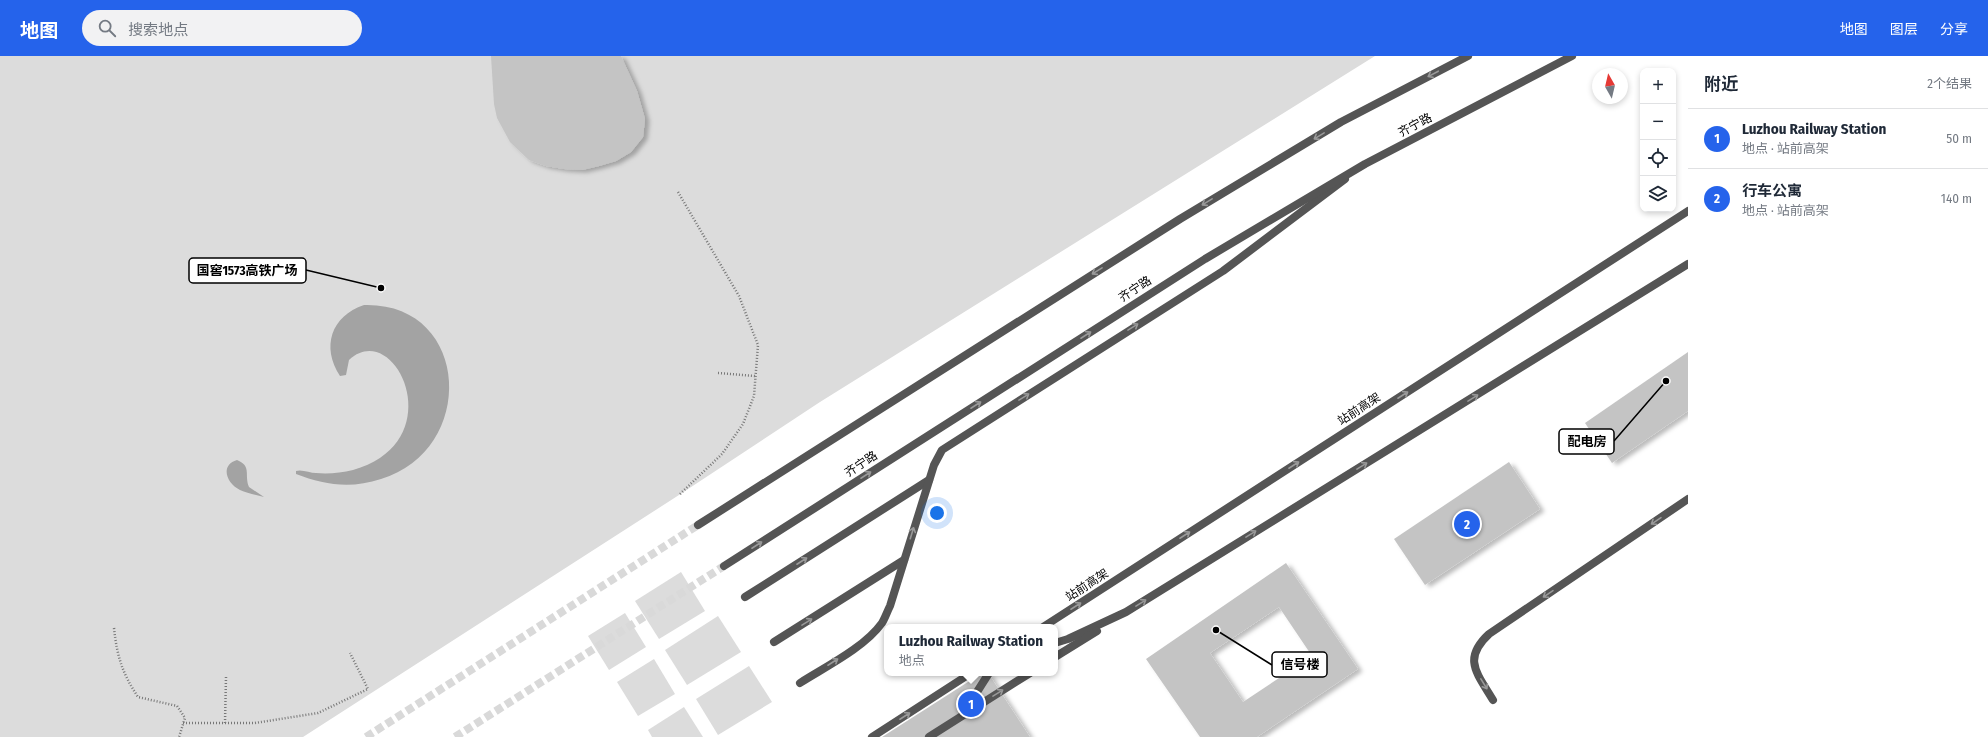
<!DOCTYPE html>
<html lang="zh">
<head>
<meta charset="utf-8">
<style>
  body { margin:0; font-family:"Fira Sans Condensed","Noto Sans SC",sans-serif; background:#f2f2f3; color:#1f2937 }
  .controls { position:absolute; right:12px; top:12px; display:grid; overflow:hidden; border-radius:8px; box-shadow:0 2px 6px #0003 }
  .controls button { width:36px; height:36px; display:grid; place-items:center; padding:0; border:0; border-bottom:1px solid #e0e1e3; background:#fff; color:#1f2937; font:20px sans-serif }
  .compass { position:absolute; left:1592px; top:12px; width:36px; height:36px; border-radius:50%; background:#fff; box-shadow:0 2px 6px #0003; rotate:352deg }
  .you { position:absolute; left:937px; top:457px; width:14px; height:14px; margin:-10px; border:3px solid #fff; border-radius:50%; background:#1a73e8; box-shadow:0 0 0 6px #1a73e833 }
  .badge { display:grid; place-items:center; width:26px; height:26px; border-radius:50%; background:#2563eb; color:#fff; font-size:13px; font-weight:700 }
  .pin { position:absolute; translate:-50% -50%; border:2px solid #fff; box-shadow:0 1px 4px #0006 }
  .popup { position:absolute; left:884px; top:568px; width:174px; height:52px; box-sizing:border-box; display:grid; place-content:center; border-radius:8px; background:#fff; filter:drop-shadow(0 1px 3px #0005); font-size:13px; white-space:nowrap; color:#747a83 }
  .popup b { font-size:15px; color:#1f2937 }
  .popup::after { content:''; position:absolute; left:50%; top:100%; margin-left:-8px; border:8px solid transparent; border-top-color:#fff }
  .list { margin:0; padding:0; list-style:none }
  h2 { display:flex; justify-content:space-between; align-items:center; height:52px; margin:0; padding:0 16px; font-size:17px }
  h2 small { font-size:13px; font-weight:400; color:#747a83 }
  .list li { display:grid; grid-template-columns:26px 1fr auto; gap:12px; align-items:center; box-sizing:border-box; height:60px; padding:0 16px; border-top:1px solid #e0e1e3 }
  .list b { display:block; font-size:15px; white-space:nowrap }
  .list p { margin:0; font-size:13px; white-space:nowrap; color:#747a83 }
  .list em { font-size:13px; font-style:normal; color:#747a83 }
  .icon { flex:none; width:22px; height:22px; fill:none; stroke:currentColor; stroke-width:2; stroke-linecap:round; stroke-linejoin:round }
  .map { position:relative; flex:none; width:1688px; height:681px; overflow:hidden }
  header { display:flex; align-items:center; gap:24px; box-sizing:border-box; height:56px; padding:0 20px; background:#2563eb; color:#fff }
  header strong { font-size:19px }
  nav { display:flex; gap:22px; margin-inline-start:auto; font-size:14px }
  .search { width:280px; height:36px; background:#f2f2f3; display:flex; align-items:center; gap:10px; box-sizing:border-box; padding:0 14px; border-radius:22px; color:#747a83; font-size:15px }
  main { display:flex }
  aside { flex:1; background:#fff }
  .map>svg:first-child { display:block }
</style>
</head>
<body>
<header>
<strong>地图</strong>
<div class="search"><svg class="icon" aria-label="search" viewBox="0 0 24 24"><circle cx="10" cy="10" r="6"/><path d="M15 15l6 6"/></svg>搜索地点</div>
<nav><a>地图</a><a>图层</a><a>分享</a></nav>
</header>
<main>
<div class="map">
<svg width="1688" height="681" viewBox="0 0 1688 681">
  <defs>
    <filter id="shadow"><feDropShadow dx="4.5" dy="2.5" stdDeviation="2" flood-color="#0004"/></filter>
  </defs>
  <rect width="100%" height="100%" fill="#fff"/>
  <!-- green -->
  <g fill="#dcdcdc">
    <polygon points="0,0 1375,0 820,346 679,439 303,681 0,681"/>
    <polygon points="681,516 705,555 659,583 635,545"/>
    <polygon points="625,557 646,591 609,614 588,580"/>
    <polygon points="718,560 741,596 687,629 665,594"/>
    <polygon points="654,603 675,638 638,660 617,626"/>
    <polygon points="749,610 772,646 718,679 696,643"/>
    <polygon points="684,651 703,681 652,681 648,674"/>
  </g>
  <!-- water -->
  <g fill="#a3a3a3">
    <path d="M364,249C471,246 478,394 381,423C351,433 324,429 296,418V415C302,413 310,417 316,417C328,418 341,417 353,414C454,386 395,261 349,304L346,319L340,320C321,291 331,260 364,249Z"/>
    <path d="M237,404C252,410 244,419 249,431L264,441C256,439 247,437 240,434C226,427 220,409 237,404Z"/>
  </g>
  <!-- building -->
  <g fill="#c4c4c4" fill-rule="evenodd" filter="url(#shadow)">
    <polygon points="491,0 621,0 637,35 645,63 643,81 631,96 616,105 599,110 582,114 564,113 546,110 529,104 510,86 497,62 494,48"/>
    <polygon points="1688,296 1688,355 1612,407 1585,367"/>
    <polygon points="1509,406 1540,453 1425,529 1394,483"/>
    <path d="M1286,507L1358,613L1257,681H1200L1146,603ZM1279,551L1312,600L1243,646L1210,597Z"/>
    <polygon points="982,617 988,617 1030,681 882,681"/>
  </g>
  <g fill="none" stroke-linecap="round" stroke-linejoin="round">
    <!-- tertiary-tunnel -->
    <g stroke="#d9d9d9" stroke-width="8" stroke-dasharray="8 4" stroke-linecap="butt">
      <polyline points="366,681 698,469"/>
      <polyline points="455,681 724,510"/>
    </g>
    <!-- path -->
    <g stroke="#777" stroke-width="2.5" stroke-dasharray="1 2" stroke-linecap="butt">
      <polyline points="678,136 739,240 758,289 754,340 743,368 722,398 679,439"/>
      <polyline points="718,317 755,320"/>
      <path d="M114,572C117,600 122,617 138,641L177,650L185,662L179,681"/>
      <polyline points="183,667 255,667 318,657 368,633 350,597"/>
      <polyline points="225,667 226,621"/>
    </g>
    <!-- service -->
    <g stroke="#555" stroke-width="8">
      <polyline points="745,541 929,424"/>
      <polyline points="774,586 904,504"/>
      <polyline points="1055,587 1068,583 1126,556 1688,208"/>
      <polyline points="1055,601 1097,575"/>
      <path d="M800,627C825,611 864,592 882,567C885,562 887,556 890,550L934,409L942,394L1223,215L1345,123"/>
      <path d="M1493,644C1477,617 1462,603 1489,578L1688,443"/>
      <polyline points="963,658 989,617"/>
      <polyline points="929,681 1030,617"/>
    </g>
    <!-- tertiary -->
    <g stroke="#555" stroke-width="8">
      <polyline points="698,469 1180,163 1341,66 1468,0"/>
      <polyline points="724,510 1205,203 1365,108 1572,0"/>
      <polyline points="1043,571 1688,155"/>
      <polyline points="872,681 971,617"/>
    </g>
  </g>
  <!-- one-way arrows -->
  <defs><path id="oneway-shaft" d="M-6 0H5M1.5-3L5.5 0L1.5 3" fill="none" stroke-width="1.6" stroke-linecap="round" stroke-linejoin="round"/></defs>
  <g stroke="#999">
    <use href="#oneway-shaft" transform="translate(1433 18) rotate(152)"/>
    <use href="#oneway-shaft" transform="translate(1319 80) rotate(149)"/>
    <use href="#oneway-shaft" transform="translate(1207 146) rotate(149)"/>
    <use href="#oneway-shaft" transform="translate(1097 215) rotate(148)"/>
    <use href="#oneway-shaft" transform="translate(1133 271) rotate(-32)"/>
    <use href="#oneway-shaft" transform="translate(1086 279) rotate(-33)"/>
    <use href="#oneway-shaft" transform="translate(1403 339) rotate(-33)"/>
    <use href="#oneway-shaft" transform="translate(1024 341) rotate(-32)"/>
    <use href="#oneway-shaft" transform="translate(1473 342) rotate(-32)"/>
    <use href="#oneway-shaft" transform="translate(976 349) rotate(-33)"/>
    <use href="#oneway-shaft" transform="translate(1294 409) rotate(-33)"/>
    <use href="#oneway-shaft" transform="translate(1362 410) rotate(-32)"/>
    <use href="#oneway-shaft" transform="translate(866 419) rotate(-33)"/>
    <use href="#oneway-shaft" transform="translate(1656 465) rotate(146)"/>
    <use href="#oneway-shaft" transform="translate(912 477) rotate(-73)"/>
    <use href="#oneway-shaft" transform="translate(1251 478) rotate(-32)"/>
    <use href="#oneway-shaft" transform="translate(1185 479) rotate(-33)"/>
    <use href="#oneway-shaft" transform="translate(757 489) rotate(-33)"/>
    <use href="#oneway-shaft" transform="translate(802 505) rotate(-33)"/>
    <use href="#oneway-shaft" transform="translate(1548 538) rotate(146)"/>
    <use href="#oneway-shaft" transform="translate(1141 547) rotate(-32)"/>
    <use href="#oneway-shaft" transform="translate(1076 550) rotate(-33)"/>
    <use href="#oneway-shaft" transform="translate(807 566) rotate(-32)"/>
    <use href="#oneway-shaft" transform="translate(833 606) rotate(-33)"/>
    <use href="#oneway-shaft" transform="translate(1484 628) rotate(58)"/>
    <use href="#oneway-shaft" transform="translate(998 637) rotate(-32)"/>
    <use href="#oneway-shaft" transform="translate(905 660) rotate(-33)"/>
  </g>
  <g text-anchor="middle" stroke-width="3.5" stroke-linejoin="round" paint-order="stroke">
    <!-- street labels -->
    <g font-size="12" fill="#000" stroke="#fff">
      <text transform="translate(1415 69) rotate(-28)" y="4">齐宁路</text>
      <text transform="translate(1135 233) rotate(-33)" y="4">齐宁路</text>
      <text transform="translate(1359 353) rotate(-33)" y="4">站前高架</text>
      <text transform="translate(861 408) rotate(-33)" y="4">齐宁路</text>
      <text transform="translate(1087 529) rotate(-33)" y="4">站前高架</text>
    </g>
  </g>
  <!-- callouts -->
  <path fill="none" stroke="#000" stroke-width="1.5" d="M381 232L306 214M1666 325L1614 385M1216 574L1272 609"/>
  <g fill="#000" stroke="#fff" stroke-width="1.5">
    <circle cx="381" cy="232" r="4"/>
    <circle cx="1666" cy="325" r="4"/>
    <circle cx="1216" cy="574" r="4"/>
  </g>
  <g fill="#fff" stroke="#000" stroke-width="1.5">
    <rect x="189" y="202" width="117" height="25" rx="4"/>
    <rect x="1559" y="373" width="55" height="25" rx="4"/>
    <rect x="1272" y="596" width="55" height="25" rx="4"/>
  </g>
  <g font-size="13" text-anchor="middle" font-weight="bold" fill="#000">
    <text x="247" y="219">国窖1573高铁广场</text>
    <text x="1587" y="390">配电房</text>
    <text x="1300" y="613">信号楼</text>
  </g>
</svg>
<div class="controls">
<button>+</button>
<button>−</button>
<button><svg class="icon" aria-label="locate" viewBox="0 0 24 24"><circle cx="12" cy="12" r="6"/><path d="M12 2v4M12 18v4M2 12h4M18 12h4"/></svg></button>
<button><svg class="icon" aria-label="layers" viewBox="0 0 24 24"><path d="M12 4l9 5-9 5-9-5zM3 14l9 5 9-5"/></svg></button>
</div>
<svg class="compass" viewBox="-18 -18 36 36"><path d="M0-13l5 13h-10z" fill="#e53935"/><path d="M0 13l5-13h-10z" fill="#747a83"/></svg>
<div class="you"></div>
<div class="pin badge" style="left:971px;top:648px">1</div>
<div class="popup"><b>Luzhou Railway Station</b>地点</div>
<div class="pin badge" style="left:1467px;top:468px">2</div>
</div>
<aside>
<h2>附近<small>2个结果</small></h2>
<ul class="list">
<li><span class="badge">1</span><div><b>Luzhou Railway Station</b><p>地点 · 站前高架</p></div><em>50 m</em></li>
<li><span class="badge">2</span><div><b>行车公寓</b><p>地点 · 站前高架</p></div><em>140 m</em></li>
</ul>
</aside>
</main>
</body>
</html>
